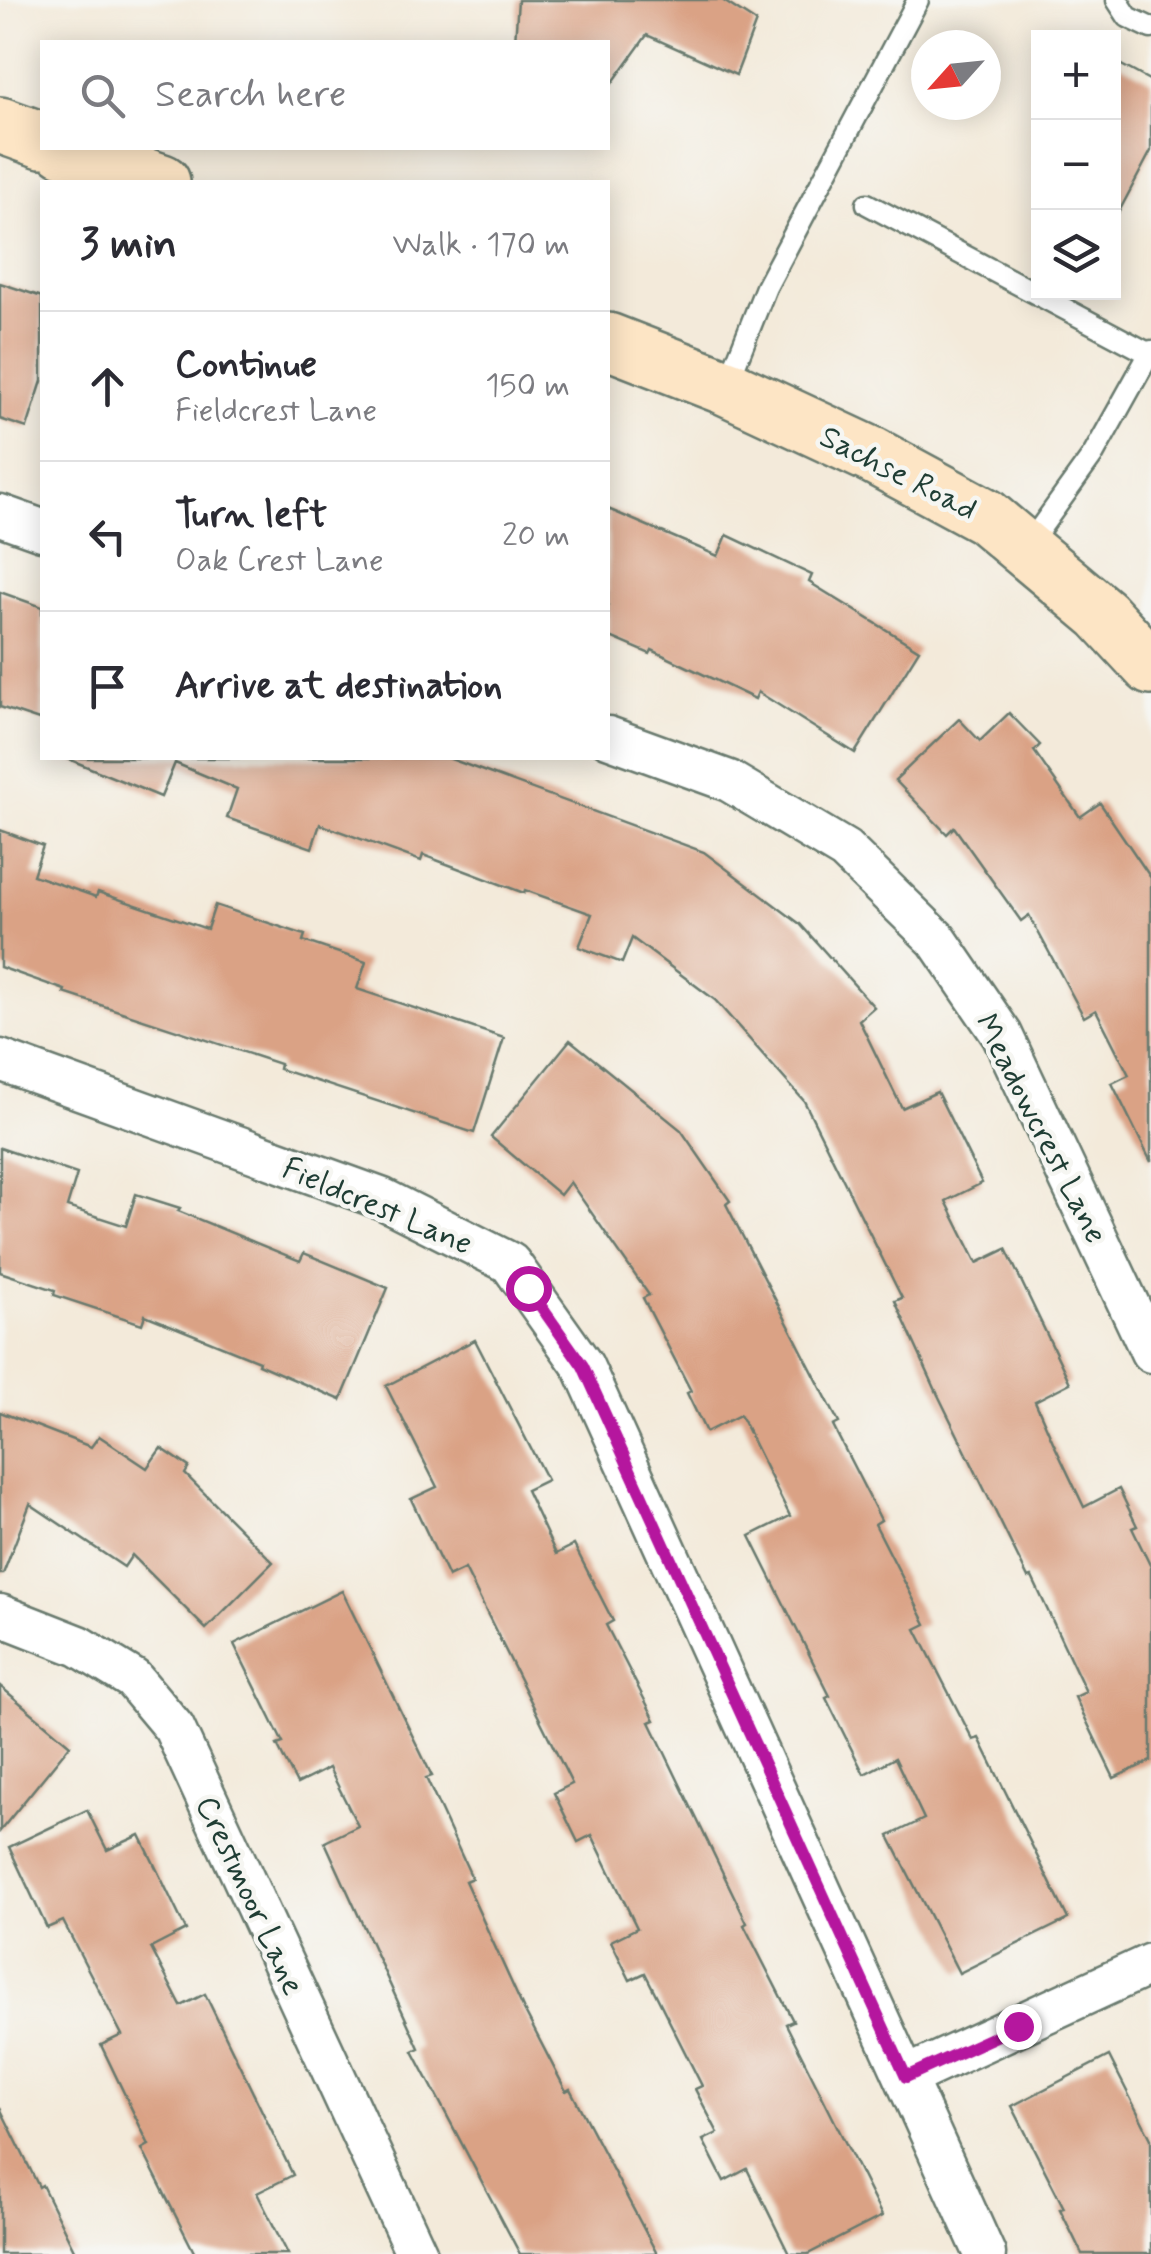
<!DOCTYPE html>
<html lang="en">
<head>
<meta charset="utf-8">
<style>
  body { margin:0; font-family:Mynerve,sans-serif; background:#f7f7f7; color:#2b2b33 }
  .controls { position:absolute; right:30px; top:30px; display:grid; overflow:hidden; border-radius:0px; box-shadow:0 5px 25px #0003 }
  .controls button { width:90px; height:90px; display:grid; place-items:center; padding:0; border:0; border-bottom:2px solid #e1e1e2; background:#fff; color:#2b2b33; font:50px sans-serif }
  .compass { position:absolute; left:911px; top:30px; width:90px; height:90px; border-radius:50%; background:#fff; box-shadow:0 5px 25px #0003; rotate:243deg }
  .stop { position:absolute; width:30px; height:30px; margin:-22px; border:8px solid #b5179e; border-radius:50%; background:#fff }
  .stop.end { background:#b5179e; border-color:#fff; box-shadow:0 2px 10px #0008 }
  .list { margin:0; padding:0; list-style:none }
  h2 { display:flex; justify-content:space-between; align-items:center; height:130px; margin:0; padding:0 40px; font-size:42px }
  h2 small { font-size:32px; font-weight:400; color:#7c7c81 }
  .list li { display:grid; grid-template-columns:65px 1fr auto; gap:30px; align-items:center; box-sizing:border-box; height:150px; padding:0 40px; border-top:2px solid #e1e1e2 }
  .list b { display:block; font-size:38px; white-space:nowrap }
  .list p { margin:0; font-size:32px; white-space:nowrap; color:#7c7c81 }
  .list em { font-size:32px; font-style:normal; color:#7c7c81 }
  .icon { flex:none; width:55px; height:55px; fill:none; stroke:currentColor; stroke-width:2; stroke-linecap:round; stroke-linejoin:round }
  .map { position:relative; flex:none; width:1151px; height:2254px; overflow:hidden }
  .search { position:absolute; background:#fff; box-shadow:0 5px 25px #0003; left:40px; top:40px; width:570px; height:110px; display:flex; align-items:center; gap:25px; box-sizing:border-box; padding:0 35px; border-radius:0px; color:#7c7c81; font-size:38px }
  .panel { position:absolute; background:#fff; box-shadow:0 5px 25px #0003; left:40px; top:180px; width:570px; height:580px; border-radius:0px }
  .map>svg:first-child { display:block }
</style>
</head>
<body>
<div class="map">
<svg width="1151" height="2254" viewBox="0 0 1151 2254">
  <rect width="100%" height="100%" fill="#f6f6f2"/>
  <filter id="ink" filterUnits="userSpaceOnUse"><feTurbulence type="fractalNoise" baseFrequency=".01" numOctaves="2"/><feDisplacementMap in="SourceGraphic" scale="20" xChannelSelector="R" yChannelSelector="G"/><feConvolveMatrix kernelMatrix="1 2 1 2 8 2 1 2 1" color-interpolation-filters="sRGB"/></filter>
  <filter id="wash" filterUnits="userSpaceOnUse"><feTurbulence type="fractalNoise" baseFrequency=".0048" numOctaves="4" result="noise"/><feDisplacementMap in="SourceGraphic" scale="40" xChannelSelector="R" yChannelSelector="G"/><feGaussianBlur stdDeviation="2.25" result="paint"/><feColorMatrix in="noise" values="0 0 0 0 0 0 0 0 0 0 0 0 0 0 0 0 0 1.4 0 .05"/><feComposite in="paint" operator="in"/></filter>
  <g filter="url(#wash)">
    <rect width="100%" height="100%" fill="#f3eada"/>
    <g id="blocks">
      <!-- building -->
      <g fill="#daa285">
        <polygon points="518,0 722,0 756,22 736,75 647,35 608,89 608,42 515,42"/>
        <polygon points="1114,61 1151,81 1151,151 1114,221"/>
        <polygon points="0,283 42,297 42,381 27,428 0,419"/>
        <polygon points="608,509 718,556 727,535 812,575 809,582 919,650 855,753 758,692 755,699 652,650 650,654 608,636"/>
        <polygon points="0,592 42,607 42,721 0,707"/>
        <polygon points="1009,713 1040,745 1034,751 1080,817 1100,803 1151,878 1151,1162 1112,1083 1129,1075 1096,1010 1084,1017 1029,915 1021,921 954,827 947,834 895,780 959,719 980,741"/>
        <polygon points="66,758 448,758 704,852 800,924 874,1007 859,1020 902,1108 937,1092 982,1183 946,1201 977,1263 1006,1249 1070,1383 1035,1401 1053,1442 1084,1507 1119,1489 1137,1526 1132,1528 1151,1567 1151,1761 1114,1778 1075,1697 1086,1692 1032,1577 1028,1578 938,1395 895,1301 902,1298 804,1101 715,1000 632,938 622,963 579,947 592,914 525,890 524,893 423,855 421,861 320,824 312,848 227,818 237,789 175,763 161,797"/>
        <polygon points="0,830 43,846 33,875 96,897 98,892 207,929 215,905 305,935 303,941 366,962 357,989 504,1038 474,1133 279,1069 280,1064 64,993 65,990 0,967"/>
        <polygon points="570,1040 681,1130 730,1201 726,1204 839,1423 833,1426 881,1520 875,1524 926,1624 916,1629 973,1740 979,1738 1068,1919 959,1973 889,1836 924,1819 895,1758 864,1774 826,1698 830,1696 750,1536 790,1516 740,1415 706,1432 687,1393 691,1391 643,1298 649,1295 570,1182 560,1195 491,1137"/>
        <polygon points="0,1148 77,1174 67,1207 126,1226 136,1194 180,1208 178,1211 300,1261 304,1253 388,1288 341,1400 258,1364 259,1361 145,1315 142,1324 54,1295 55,1290 0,1272"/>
        <polygon points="475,1340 547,1480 526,1490 556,1554 574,1545 613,1621 606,1625 655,1720 650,1722 747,1923 744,1925 793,2021 786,2024 882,2216 808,2254 789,2254 747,2169 724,2181 703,2140 718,2133 695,2089 702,2086 645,1973 630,1980 611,1941 637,1928 592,1835 578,1842 554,1793 572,1784 465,1569 448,1577 411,1499 437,1487 386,1386"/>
        <polygon points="0,1412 91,1447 99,1436 147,1468 161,1448 189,1467 185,1474 273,1562 206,1629 132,1555 124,1567 30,1504 3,1574 0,1574"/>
        <polygon points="342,1591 432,1776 426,1778 472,1878 465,1881 523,2008 566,2091 570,2089 657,2254 520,2254 413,2051 419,2048 325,1842 358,1826 329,1768 297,1784 277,1745 283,1743 234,1644"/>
        <polygon points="0,1686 70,1745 0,1831"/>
        <polygon points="87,1810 107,1850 140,1835 186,1930 151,1948 181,2006 205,1994 293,2175 257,2193 288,2254 195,2254 142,2149 149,2145 101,2045 122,2035 63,1921 47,1928 9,1847"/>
        <polygon points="1109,2056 1151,2139 1151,2254 1082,2254 1060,2209 1064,2208 1012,2106"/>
        <polygon points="0,2108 39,2187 42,2185 76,2254 0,2254"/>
      </g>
    </g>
  </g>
  <g filter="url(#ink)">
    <use href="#blocks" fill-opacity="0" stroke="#697a6e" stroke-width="2.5"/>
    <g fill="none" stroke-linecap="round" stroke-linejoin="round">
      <!-- service casing -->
      <g stroke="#697a6e" stroke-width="25">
        <g id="service">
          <polyline points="1117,0 1128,17 1151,28"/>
          <polyline points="867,204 1150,354"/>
          <polyline points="727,385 766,287 918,0"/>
          <polyline points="1026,548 1093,455 1151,351"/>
        </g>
      </g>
      <!-- minor casing -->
      <g stroke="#697a6e" stroke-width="45">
        <g id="minor">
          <polyline points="0,515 42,530"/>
          <polyline points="608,737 729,781 845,850 937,940 1002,1035 1151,1352"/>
          <polyline points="0,1060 383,1199 510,1263 583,1366 985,2254"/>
          <polyline points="0,1615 79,1646 133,1679 174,1728 417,2254"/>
          <polyline points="906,2077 1151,1964"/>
        </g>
      </g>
      <!-- secondary casing -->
      <g stroke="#697a6e" stroke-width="60">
        <g id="secondary">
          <polyline points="0,125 42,140"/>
          <polyline points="63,148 162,182"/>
          <polyline points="608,341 726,387 872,455 985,516 1102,614 1151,667"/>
        </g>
      </g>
      <!-- service -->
      <use href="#service" stroke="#fff" stroke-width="20"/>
      <!-- minor -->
      <use href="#minor" stroke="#fff" stroke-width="40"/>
      <!-- secondary -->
      <use href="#secondary" stroke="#fde5c5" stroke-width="55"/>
    </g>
  </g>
  <g fill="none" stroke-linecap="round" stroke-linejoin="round" filter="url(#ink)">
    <!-- route -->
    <polyline stroke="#b5179e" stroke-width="12" points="528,1288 583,1366 906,2077 1018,2026"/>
  </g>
  <g text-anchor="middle" stroke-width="9" stroke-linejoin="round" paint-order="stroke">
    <!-- street labels -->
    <g font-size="32" fill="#1f3d34" stroke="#f6f6f2">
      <text transform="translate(899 472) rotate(27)" y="11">Sachse Road</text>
      <text transform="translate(1042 1128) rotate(63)" y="11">Meadowcrest Lane</text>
      <text transform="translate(378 1205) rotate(23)" y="11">Fieldcrest Lane</text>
      <text transform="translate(251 1895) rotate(65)" y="11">Crestmoor Lane</text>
    </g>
  </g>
</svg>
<div class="controls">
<button>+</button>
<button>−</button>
<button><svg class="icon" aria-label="layers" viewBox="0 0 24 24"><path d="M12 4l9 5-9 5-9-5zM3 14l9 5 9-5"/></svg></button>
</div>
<svg class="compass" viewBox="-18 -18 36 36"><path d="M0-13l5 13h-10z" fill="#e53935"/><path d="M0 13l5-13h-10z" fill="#7c7c81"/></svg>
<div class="stop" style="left:528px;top:1288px"></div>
<div class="stop end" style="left:1018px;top:2026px"></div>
<div class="search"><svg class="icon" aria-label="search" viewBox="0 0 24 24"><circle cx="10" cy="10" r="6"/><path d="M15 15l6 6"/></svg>Search here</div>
<section class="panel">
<h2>3 min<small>Walk · 170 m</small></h2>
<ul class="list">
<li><svg class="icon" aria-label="ahead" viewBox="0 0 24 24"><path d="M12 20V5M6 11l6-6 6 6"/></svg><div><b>Continue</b><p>Fieldcrest Lane</p></div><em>150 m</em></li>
<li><svg class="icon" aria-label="left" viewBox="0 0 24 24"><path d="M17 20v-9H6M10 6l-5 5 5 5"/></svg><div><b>Turn left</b><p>Oak Crest Lane</p></div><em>20 m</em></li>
<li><svg class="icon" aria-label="arrive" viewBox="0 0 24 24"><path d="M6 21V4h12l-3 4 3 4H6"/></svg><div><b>Arrive at destination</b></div></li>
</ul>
</section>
</div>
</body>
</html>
